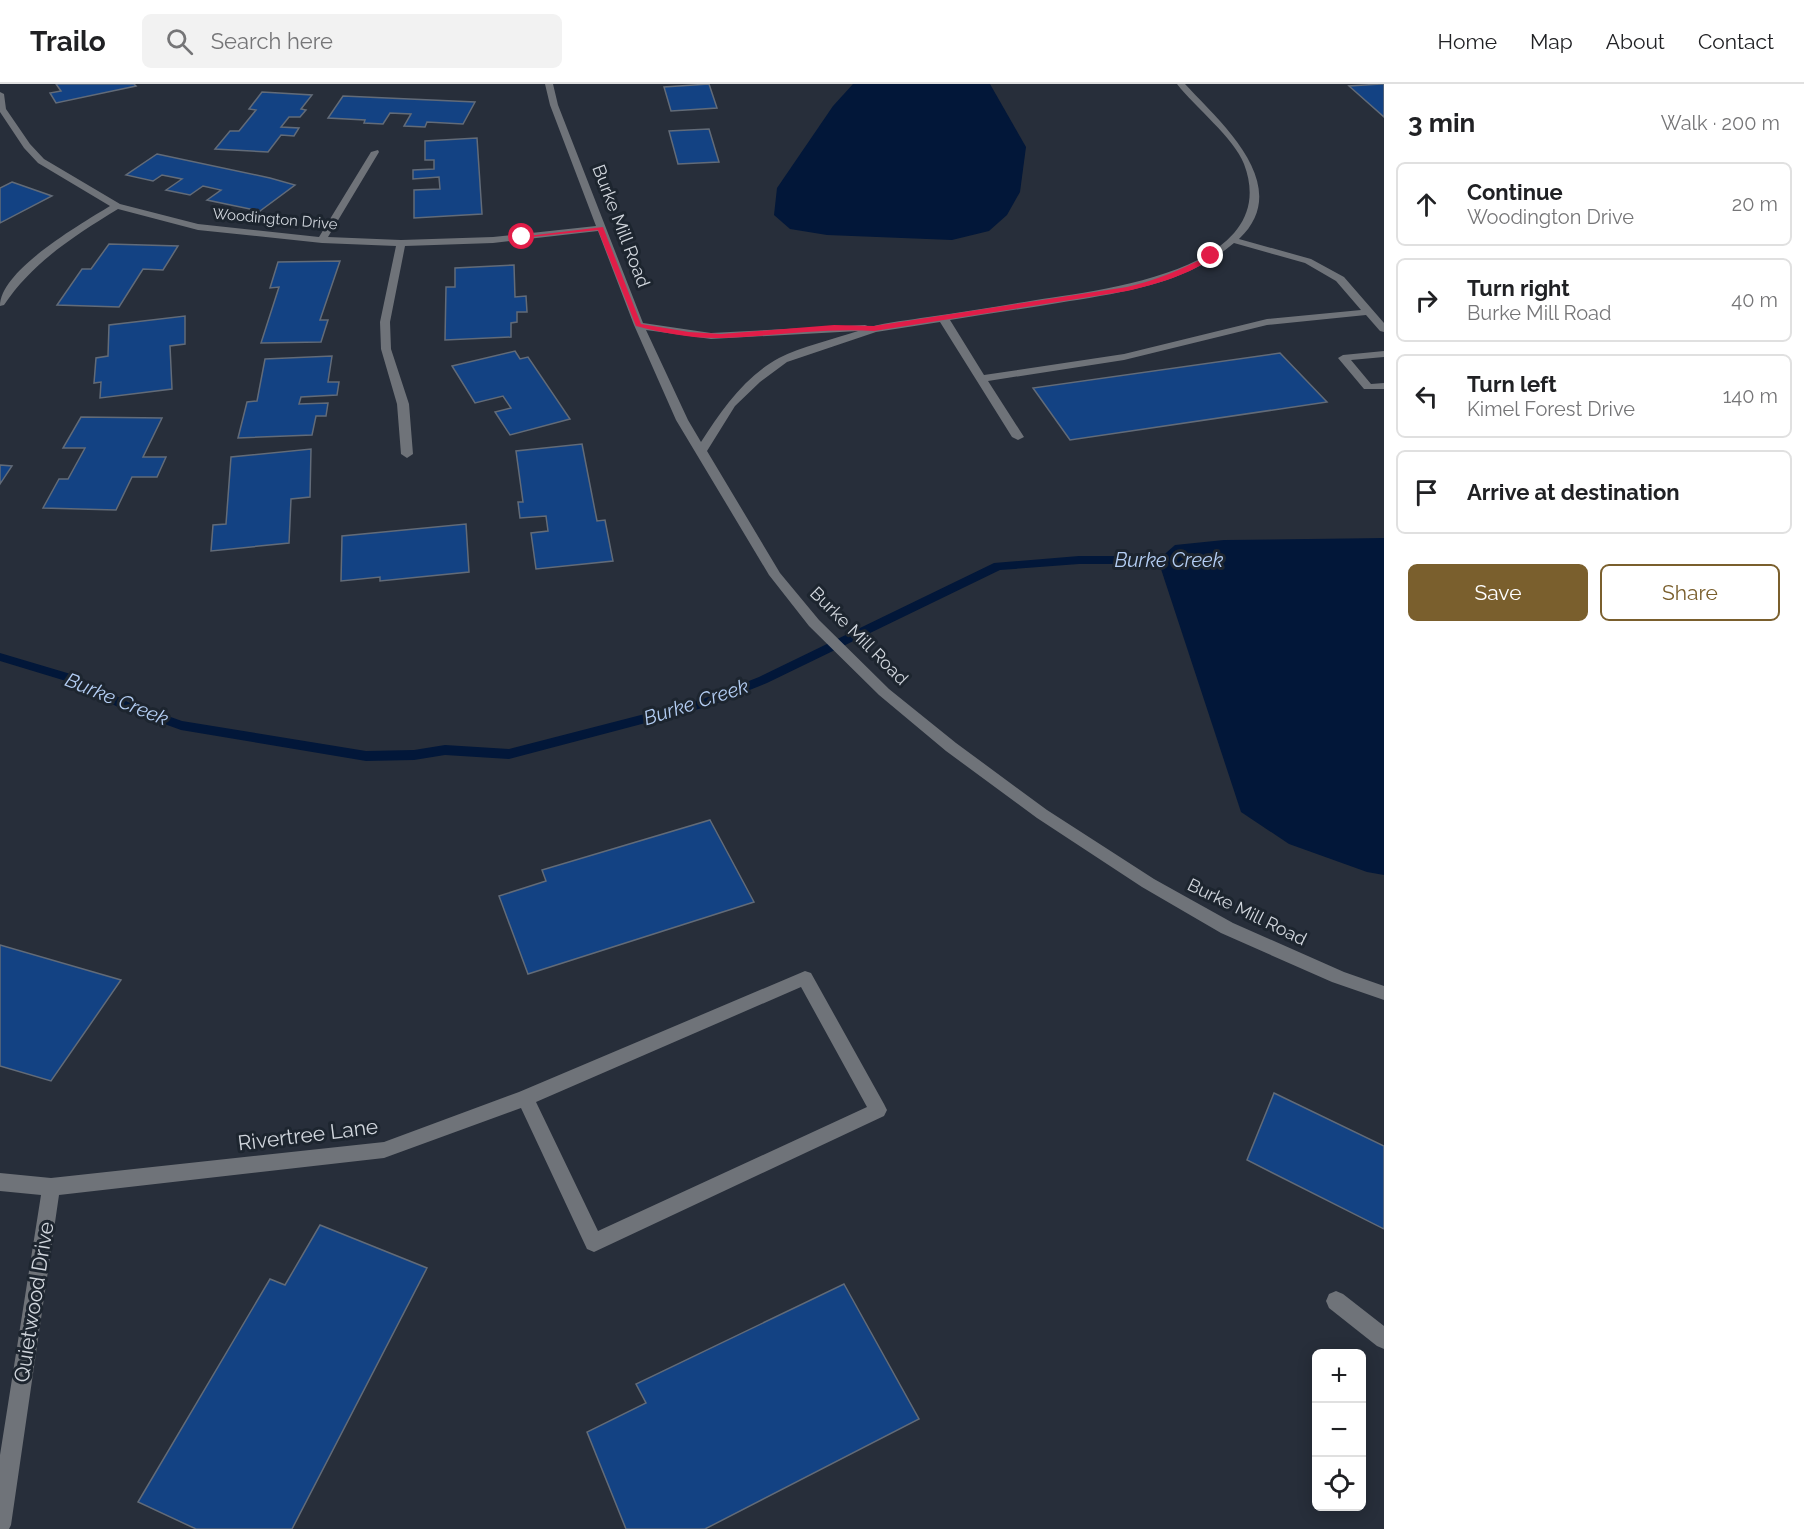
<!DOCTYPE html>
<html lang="en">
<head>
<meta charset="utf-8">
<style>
  body { margin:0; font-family:Raleway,sans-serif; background:#f2f2f2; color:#202124 }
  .controls { position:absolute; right:18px; bottom:18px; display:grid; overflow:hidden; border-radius:9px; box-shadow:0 3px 15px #0003 }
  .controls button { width:54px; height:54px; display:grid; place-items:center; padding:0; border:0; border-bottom:2px solid #e0e0e0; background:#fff; color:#202124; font:30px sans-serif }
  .stop { position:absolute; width:18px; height:18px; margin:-14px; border:4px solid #e11d48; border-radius:50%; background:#fff }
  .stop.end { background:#e11d48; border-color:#fff; box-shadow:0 2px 6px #0008 }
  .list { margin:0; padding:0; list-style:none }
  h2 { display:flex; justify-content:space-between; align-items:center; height:78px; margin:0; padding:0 24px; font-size:26px }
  h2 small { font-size:20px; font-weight:400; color:#757577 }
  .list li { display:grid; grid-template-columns:39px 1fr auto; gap:18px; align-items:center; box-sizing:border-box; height:84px; margin:0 12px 12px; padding:0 12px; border:2px solid #e0e0e0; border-radius:9px }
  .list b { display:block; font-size:22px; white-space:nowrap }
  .list p { margin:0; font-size:20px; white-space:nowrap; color:#757577 }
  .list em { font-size:20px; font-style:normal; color:#757577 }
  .actions { display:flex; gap:12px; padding:18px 24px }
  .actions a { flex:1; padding:14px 0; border:2px solid #7a5f2d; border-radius:9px; text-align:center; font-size:21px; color:#7a5f2d }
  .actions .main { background:#7a5f2d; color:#fff }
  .icon { flex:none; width:33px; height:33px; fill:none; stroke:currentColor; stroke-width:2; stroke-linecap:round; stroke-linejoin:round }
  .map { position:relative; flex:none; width:1384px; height:1445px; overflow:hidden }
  header { display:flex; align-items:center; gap:36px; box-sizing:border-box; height:84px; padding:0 30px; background:#fff; border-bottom:2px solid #e0e0e0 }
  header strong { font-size:28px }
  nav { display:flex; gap:33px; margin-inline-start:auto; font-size:21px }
  .search { width:420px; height:54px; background:#f2f2f2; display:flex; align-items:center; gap:15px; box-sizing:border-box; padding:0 21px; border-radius:9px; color:#757577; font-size:22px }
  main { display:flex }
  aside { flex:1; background:#fff }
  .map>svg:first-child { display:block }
</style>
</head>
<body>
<header>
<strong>Trailo</strong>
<div class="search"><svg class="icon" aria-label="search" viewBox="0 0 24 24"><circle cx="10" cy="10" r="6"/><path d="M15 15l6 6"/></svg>Search here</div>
<nav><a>Home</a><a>Map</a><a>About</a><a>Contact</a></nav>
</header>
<main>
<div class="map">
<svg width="1384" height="1445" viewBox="0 0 1384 1445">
  <rect width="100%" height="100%" fill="#272e3a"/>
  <!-- water -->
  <g fill="#021739">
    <polygon points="853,0 990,0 1026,63 1020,108 1007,131 989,147 952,156 827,151 790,145 774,131 777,104 833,22"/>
    <polygon points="1384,454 1384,791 1367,788 1289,760 1241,728 1158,476 1175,461 1224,456"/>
  </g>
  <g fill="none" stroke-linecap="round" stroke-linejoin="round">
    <!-- stream -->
    <polygon fill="#021739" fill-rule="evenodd" points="1079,472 1175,472 1181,476 1175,480 1079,480 1000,486 767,599 710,622 509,675 445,671 414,676 366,677 181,646 120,624 66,597 0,577 0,569 74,591 128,618 182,637 366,667 414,666 445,661 509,665 703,615 759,593 994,479"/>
  </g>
  <!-- building -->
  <g fill="#134283" stroke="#626b78" stroke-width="1.5">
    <polygon points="56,0 134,0 136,2 56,19 50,9 61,7"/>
    <polygon points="709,0 717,24 671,27 664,3"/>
    <polygon points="1384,0 1384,33 1349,2 1381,0"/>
    <polygon points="262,8 312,11 301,25 306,26 300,33 289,33 281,43 299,44 294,52 281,51 268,68 215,65 230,47 239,47 256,26 249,25"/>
    <polygon points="343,12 475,18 463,40 427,38 425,43 404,42 411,30 390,29 383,40 364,39 365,36 328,34"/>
    <polygon points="709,45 719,78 678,80 669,47"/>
    <polygon points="477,54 482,130 414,134 414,106 440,105 439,93 413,95 413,86 434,85 434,76 425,76 425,57"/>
    <polygon points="157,70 270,94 295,101 260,127 207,116 221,106 203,102 190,111 166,106 182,95 162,91 153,97 126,91"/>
    <polygon points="12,98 52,112 0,139 0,104"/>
    <polygon points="109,160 178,162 163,186 143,185 119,223 57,221 82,185 91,185"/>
    <polygon points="340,177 320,236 328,236 321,258 261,259 279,203 270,204 278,178"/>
    <polygon points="514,181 515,213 526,212 527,228 517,228 517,238 511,239 511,253 445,256 446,203 455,203 455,184"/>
    <polygon points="185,232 185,260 170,262 172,305 100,314 101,298 94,299 96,274 108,272 109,241"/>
    <polygon points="515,267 520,275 528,273 570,335 510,351 495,328 511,324 503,312 475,319 452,282"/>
    <polygon points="1280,269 1327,318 1070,356 1033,304"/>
    <polygon points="332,272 328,298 339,298 337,311 301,313 299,320 328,319 326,332 316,332 312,351 238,354 247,318 257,317 265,275"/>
    <polygon points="81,333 162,334 143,373 166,373 157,393 132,393 116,426 43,424 59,395 68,395 85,364 63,364"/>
    <polygon points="582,360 597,437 605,436 613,477 536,485 531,449 548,447 546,432 520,434 518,418 523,418 516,367"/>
    <polygon points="311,365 310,413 291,415 289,459 211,467 213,441 226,440 231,373"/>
    <polygon points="0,381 12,382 0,400"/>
    <polygon points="466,440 469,488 380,497 380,493 341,497 342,452"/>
    <polygon points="710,736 754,818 528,890 499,812 546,797 542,786"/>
    <polygon points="0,861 121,896 51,997 0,982"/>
    <polygon points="1274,1009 1384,1062 1384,1145 1247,1076"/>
    <polygon points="320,1141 427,1184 292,1445 196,1445 138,1418 270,1195 285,1201"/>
    <polygon points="844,1200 919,1335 705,1445 626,1445 587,1348 646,1319 636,1300"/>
  </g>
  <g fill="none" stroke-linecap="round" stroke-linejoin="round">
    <!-- minor -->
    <g fill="#6f7379" fill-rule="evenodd">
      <path d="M545,0H553L558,21L643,239L711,249L865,241L870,243C888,238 909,236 928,233C964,228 1000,222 1036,216C1102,206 1284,186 1244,80C1234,54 1195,23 1177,0H1185C1221,39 1295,102 1239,155L1311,175L1344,193L1384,239V248L1380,247L1366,231L1267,241L1124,276L988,297L1024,353L1018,356L1012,353L940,238L876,248L787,278L760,298L735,322L707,367L780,489L819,536L889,605L956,659L1047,726L1154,795L1233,839L1344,888L1384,902V916L1332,898L1221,849L1142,803L1037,734L946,667L879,611L809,542L769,491L676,336L634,241L598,147L493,159L405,162L390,238L391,265L409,320L413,370L407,374L401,370L397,320L381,265L380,238L396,162L322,159L198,146L118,125C74,152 33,178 4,221L0,222C0,186 81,140 110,122L38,79L24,64L0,28V8L4,10L6,25L30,60L44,75L120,120L198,140L319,153L371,68L378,66L379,68L328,153L401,156L493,153L596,142L550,21ZM1234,159L1305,179L1336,197L1361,226L1267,235L1124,270L984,291L950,236C986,230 1022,225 1058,219C1119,209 1185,201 1234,159ZM646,246L711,255L858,247C834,255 800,263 779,274C744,293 722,326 701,358L688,336Z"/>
      <polygon points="1384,267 1384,273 1351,276 1371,300 1384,299 1384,305 1364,305 1338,274 1343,271"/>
      <path d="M805,887L811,889L884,1020L887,1026L884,1032L594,1168L587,1165L521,1024L384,1074L59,1111L11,1441L9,1445H0V1371L41,1111L0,1107V1089L51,1094L384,1058L519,1008ZM801,903L867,1023L598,1147L536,1018Z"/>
      <polygon points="1336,1207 1343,1210 1384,1242 1384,1265 1377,1262 1329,1224 1326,1217 1329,1210"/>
    </g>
  </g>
  <!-- route -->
  <path fill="#e11d48" d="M603,143L641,240L689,248L721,250L834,241L874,242L1127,203C1156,196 1182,186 1209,171L1214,172C1190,191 1157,200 1127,207L874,247C823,244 774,252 723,254C694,255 664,249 636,242L598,146L522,154L519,153Z"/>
  <g text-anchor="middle" stroke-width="6" stroke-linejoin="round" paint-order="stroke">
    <!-- far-street labels -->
    <g font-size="15" fill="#d1d6dd" stroke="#1d252f">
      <text transform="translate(275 135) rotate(5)" y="5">Woodington Drive</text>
    </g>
    <!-- street labels -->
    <g font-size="18" fill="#d1d6dd" stroke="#1d252f">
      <text transform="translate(621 142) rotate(69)" y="6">Burke Mill Road</text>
      <text transform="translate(859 552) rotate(45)" y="6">Burke Mill Road</text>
      <text transform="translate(1247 828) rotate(26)" y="6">Burke Mill Road</text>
    </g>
    <!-- water labels -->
    <g font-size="20" font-style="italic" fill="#b4cef4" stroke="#1d252f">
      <text x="1169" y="483">Burke Creek</text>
      <text transform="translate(117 615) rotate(22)" y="7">Burke Creek</text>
      <text transform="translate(696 618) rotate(-18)" y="7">Burke Creek</text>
    </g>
    <!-- near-street labels -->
    <g font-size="21" fill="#d1d6dd" stroke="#1d252f">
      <text transform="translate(308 1051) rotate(-7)" y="7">Rivertree Lane</text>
      <text transform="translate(34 1218) rotate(-81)" y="7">Quietwood Drive</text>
    </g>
  </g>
</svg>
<div class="controls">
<button>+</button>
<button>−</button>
<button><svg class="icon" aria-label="locate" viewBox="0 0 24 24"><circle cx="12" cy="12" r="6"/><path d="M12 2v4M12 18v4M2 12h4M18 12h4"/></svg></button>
</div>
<div class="stop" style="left:522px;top:153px"></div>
<div class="stop end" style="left:1211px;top:172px"></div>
</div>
<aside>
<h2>3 min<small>Walk · 200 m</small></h2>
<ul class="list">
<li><svg class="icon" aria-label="ahead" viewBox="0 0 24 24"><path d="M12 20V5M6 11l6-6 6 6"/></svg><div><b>Continue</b><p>Woodington Drive</p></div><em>20 m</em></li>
<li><svg class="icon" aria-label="right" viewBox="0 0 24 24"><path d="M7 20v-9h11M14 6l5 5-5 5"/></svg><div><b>Turn right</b><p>Burke Mill Road</p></div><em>40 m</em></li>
<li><svg class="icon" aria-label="left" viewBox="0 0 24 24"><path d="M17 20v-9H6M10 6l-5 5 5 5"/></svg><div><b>Turn left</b><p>Kimel Forest Drive</p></div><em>140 m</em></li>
<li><svg class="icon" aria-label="arrive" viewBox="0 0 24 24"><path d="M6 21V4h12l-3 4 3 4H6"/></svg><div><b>Arrive at destination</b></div></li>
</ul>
<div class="actions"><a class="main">Save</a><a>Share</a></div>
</aside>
</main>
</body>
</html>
